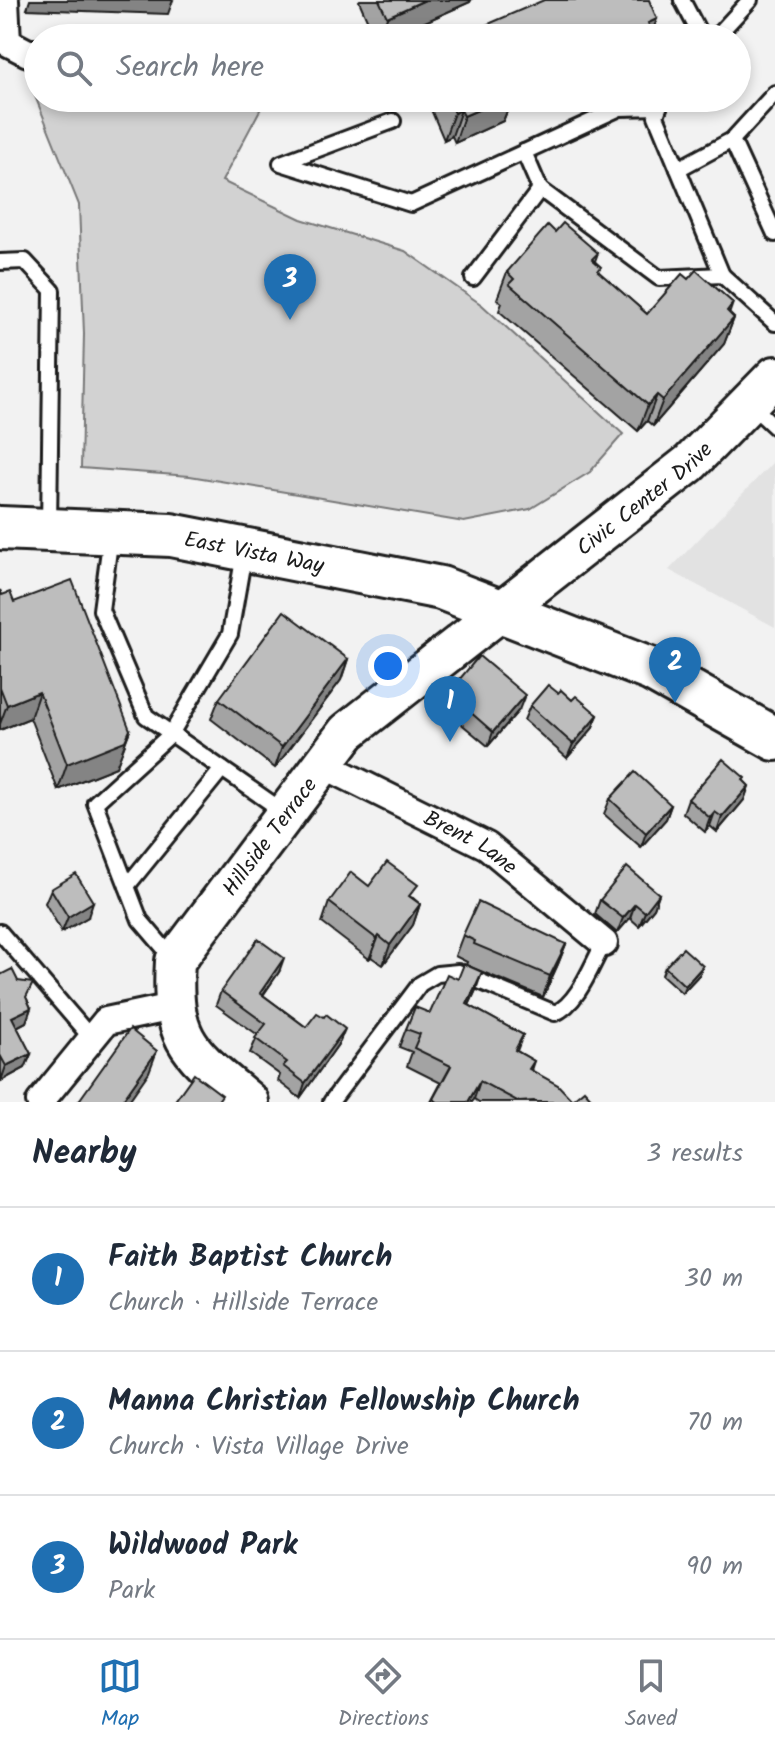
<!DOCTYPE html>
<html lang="en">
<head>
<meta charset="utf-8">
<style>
  body { margin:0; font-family:Kalam,sans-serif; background:#f2f2f3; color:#1f2937 }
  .you { position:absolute; left:388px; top:666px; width:28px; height:28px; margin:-20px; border:6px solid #fff; border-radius:50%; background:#1a73e8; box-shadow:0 0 0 12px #1a73e833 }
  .badge { display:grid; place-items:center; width:52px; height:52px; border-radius:50%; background:#1f6fb2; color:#fff; font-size:26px; font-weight:700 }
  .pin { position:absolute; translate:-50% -66px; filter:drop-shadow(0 2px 4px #0008) }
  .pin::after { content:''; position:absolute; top:42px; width:28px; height:24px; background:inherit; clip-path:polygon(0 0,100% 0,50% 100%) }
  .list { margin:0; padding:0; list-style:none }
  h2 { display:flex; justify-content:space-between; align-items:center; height:104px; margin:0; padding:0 32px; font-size:34px }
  h2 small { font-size:26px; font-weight:400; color:#747a83 }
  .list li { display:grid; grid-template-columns:52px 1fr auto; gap:24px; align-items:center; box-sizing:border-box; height:144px; padding:0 32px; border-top:2px solid #e0e1e3 }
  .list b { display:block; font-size:30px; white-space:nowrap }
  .list p { margin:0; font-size:26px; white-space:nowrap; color:#747a83 }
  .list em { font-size:26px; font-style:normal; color:#747a83 }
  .icon { flex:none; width:44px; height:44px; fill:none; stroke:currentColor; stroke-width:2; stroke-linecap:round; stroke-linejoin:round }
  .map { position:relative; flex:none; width:775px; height:1102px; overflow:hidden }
  .search { position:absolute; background:#fff; box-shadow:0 4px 12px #0003; left:24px; right:24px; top:24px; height:88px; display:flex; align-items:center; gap:20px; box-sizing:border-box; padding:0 28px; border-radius:44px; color:#747a83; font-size:30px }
  .sheet { height:536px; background:#fff }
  nav { display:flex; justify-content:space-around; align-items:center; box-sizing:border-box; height:112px; border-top:2px solid #e0e1e3; background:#fff; font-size:22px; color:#747a83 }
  nav a { display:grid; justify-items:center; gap:4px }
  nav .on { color:#1f6fb2 }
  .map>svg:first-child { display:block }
</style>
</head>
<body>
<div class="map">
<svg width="775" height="1102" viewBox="0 0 775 1102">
  <rect width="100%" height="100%" fill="#f2f2f2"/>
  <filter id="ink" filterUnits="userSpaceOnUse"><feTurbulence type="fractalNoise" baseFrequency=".0125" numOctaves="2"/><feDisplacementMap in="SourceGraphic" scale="16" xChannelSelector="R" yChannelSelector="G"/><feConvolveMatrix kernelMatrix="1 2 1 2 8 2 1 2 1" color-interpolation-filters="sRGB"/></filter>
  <g filter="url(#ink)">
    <!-- built -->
    <polygon fill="#e2e2e2" points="775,460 775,627 669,570"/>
    <!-- green -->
    <polygon fill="#d2d2d2" stroke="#777" stroke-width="2" points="38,89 38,98 259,98 261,108 222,181 301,219 405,251 482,305 623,434 590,472 530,509 464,522 190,476 81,468 84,334 79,205 33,91"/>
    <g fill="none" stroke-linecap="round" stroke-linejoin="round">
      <!-- lane casing -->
      <g stroke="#1c1c1c" stroke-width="20">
        <g id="lane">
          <polyline points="682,0 702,38"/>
          <polyline points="715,38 750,0"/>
          <polyline points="661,102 656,116 722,275"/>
          <polyline points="393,121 281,163 411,204 620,108 659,107"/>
          <polyline points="732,140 775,234"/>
          <polyline points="524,152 540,189"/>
          <polyline points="678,169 732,140 775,93"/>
          <polyline points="0,262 25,261 52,290 49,528"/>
          <polyline points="473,278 540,189 659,278 722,275 775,323"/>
          <polyline points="749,403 775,427"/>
          <polyline points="111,535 101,610 146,716 284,812"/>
          <polyline points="127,886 222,769"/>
          <polyline points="0,932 92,1039"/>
          <polyline points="175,961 140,920 95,803 171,734 230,634 244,554"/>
          <path d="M331,1102L420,984L437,974L458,972L555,1013C578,1004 592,964 604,943"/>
        </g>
      </g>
      <!-- street casing -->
      <g stroke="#1c1c1c" stroke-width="32">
        <g id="street">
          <polyline points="5,0 7,42 28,53 38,53"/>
          <path id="s1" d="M322,764L487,846L604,943"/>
          <polyline points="40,1102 106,1021 173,1007"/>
        </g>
      </g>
      <!-- secondary casing -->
      <g stroke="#1c1c1c" stroke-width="44">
        <g id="secondary">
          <path id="s2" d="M249,1102C190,1052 170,1043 175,961L347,732L690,463L775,376"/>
        </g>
      </g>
      <!-- primary casing -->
      <g stroke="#1c1c1c" stroke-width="48">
        <g id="primary">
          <path id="s3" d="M0,528L171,535L441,588L652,670L775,739"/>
        </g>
      </g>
      <!-- lane -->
      <use href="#lane" stroke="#fff" stroke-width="14"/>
      <!-- street -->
      <use href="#street" stroke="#fff" stroke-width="26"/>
      <!-- secondary -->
      <use href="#secondary" stroke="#fff" stroke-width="38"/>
      <!-- primary -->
      <use href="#primary" stroke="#fff" stroke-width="42"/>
    </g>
    <!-- wall -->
    <g fill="#a3a3a3" stroke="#1c1c1c" stroke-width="2">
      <polygon points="360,0 471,0 470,2 389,38 375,38 359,1"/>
      <polygon points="426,98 523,98 510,104 503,121 455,143 452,136 444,140"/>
      <polygon points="555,232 598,253 595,261 599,273 647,314 729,314 734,318 724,344 653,426 647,421 638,431 499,311 502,303 497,299 507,272"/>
      <polygon points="0,590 2,595 14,602 130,730 116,767 58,790 30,718 0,730"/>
      <polygon points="348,659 341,680 275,768 211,719 219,699"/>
      <polygon points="458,681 519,710 488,746 447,712"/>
      <polygon points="558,693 572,700 598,715 592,729 567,758 524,720 530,706"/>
      <polygon points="744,781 749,786 744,800 717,832 710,826 705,832 683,813 688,799"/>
      <polygon points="610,799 671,805 666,819 641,847 604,814"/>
      <polygon points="369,886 413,898 420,904 413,925 383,965 371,957 369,959 322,923 329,902"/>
      <polygon points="51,889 88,917 62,932 45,903"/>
      <polygon points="659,894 654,908 639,926 630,918 617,933 595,914 600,900"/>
      <polygon points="463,935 566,944 558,964 543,997 466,965 467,962 455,956"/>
      <polygon points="665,967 700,974 682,993 662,975"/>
      <polygon points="279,972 263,995 306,1027 339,1043 300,1098 278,1081 280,1075 250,1053 258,1035 216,1005 221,991"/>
      <polygon points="0,975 27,999 31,1008 26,1022 17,1027 31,1054 25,1068 1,1081"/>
      <polygon points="476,990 469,1005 523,1035 517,1051 534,1061 531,1070 572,1100 595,1102 479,1102 474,1099 472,1102 431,1102 441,1083 407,1066 412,1052 399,1047 406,1029 430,1013"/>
    </g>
    <!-- shaded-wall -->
    <g fill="#848484" stroke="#1c1c1c" stroke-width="2">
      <polygon points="30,0 173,0 168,14 27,9"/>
      <polygon points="425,0 471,0 470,2 389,38 379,38 387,17"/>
      <polygon points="657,19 651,36 653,35 652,38 643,38 648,23"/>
      <polygon points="505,98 523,98 510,104 503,121 455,143 464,116"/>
      <polygon points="461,110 452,136 444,140 454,113"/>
      <polygon points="733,303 724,329 734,318 724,344 653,426 663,400"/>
      <polygon points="657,395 647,421 638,431 648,405"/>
      <polygon points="348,659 341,680 275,768 282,747"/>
      <polygon points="39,692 30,718 0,730 0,724 7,705"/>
      <polygon points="525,695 519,710 488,746 493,732"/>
      <polygon points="598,715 592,729 567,758 573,744"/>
      <polygon points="130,730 116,767 58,790 67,764"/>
      <polygon points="749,786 744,800 717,832 722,817"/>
      <polygon points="671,805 666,819 641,847 646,833"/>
      <polygon points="715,812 710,826 705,832 710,818"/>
      <polygon points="659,894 654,908 639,926 645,912"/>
      <polygon points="93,902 88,917 62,932 68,917"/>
      <polygon points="420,904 413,925 383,965 390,945"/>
      <polygon points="635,904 630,918 617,933 623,918"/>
      <polygon points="379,936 371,957 369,959 377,939"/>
      <polygon points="566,944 558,964 543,997 550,976"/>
      <polygon points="284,958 279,972 255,1007 260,993"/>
      <polygon points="703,966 700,974 682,993 685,986"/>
      <polygon points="482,972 476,990 461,1023 467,1004"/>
      <polygon points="31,1008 26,1022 7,1032 12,1017"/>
      <polygon points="345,1029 339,1043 300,1098 305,1083"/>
      <polygon points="157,1051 149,1072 128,1102 121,1102"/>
      <polygon points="31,1054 25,1068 1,1081 6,1066"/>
      <polygon points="480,1081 474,1099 472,1102 468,1102"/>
    </g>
    <!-- building -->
    <g fill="#bdbdbd" stroke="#1c1c1c" stroke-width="2">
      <polygon points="379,0 425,0 387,17"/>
      <polygon points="544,0 649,0 657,19 648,23 653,35 646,38 456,38"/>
      <polygon points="447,98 506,98 464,116 461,110 454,113"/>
      <polygon points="563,223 598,253 592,259 601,267 598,271 647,314 682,274 688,279 696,270 733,303 727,311 734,318 663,400 657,395 648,405 509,284 514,279 507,272 548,225 555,232"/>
      <polygon points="72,580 130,730 125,741 67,764 39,692 7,705 0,687 0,590 2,595 10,592 14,602"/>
      <polygon points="284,611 348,659 282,747 219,699"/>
      <polygon points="479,656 525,695 493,732 453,697 463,685 458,681"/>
      <polygon points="548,685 558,693 561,690 572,700 576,696 598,715 573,744 530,706"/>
      <polygon points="723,759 745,778 743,780 749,786 722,817 715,812 710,818 688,799"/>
      <polygon points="635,772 671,805 646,833 610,799"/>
      <polygon points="387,862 418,885 409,896 420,904 390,945 379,936 377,939 329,902 351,872 369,886"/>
      <polygon points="627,867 659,894 645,912 635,904 623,918 600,900"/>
      <polygon points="76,874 93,902 68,917 51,889"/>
      <polygon points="478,902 566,944 550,976 474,944 475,941 463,935"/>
      <polygon points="258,939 284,958 260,993 306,1027 317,1013 324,1017 326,1014 345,1029 305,1083 283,1066 287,1062 255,1038 266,1024 221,991"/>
      <polygon points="683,948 703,966 685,986 665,967"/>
      <polygon points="464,964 482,972 467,1004 523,1035 515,1050 534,1061 529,1069 558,1085 572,1100 584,1090 595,1102 535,1102 534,1101 519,1102 480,1081 468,1102 438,1102 433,1099 451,1066 414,1048 420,1034 406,1029 415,1007 430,1013 447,974 458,979"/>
      <polygon points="12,969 18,981 33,983 26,997 31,1008 12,1017 31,1054 6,1066 0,1055 0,975"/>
      <polygon points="130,1029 157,1051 121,1102 78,1102"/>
      <polygon points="194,1074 222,1095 217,1102 174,1102"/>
    </g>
  </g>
  <g text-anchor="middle" stroke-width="8" stroke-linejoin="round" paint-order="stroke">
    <!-- street labels -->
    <g font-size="22" fill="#1c1c1c" stroke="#fff">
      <text dy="8" stroke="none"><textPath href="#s2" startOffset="834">Civic Center Drive</textPath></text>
      <text dy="8" stroke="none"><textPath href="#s3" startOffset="256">East Vista Way</textPath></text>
      <text dy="8" stroke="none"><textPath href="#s2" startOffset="326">Hillside Terrace</textPath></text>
      <text dy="8" stroke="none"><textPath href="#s1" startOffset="168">Brent Lane</textPath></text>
    </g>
  </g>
</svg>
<div class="you"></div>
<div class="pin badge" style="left:450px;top:742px">1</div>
<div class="pin badge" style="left:675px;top:703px">2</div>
<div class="pin badge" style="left:290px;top:320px">3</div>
<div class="search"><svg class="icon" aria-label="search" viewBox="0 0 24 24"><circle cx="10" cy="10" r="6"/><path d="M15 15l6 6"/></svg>Search here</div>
</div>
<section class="sheet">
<h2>Nearby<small>3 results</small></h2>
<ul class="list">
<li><span class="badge">1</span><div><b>Faith Baptist Church</b><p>Church · Hillside Terrace</p></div><em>30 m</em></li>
<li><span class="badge">2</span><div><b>Manna Christian Fellowship Church</b><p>Church · Vista Village Drive</p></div><em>70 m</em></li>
<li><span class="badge">3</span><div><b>Wildwood Park</b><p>Park</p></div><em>90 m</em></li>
</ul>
</section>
<nav>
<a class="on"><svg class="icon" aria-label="map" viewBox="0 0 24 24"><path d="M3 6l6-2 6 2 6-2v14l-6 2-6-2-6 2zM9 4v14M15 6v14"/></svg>Map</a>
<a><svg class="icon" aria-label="directions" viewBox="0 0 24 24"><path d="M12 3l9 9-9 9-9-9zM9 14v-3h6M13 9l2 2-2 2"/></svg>Directions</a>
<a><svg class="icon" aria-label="saved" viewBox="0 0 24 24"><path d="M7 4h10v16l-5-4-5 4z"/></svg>Saved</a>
</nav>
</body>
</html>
